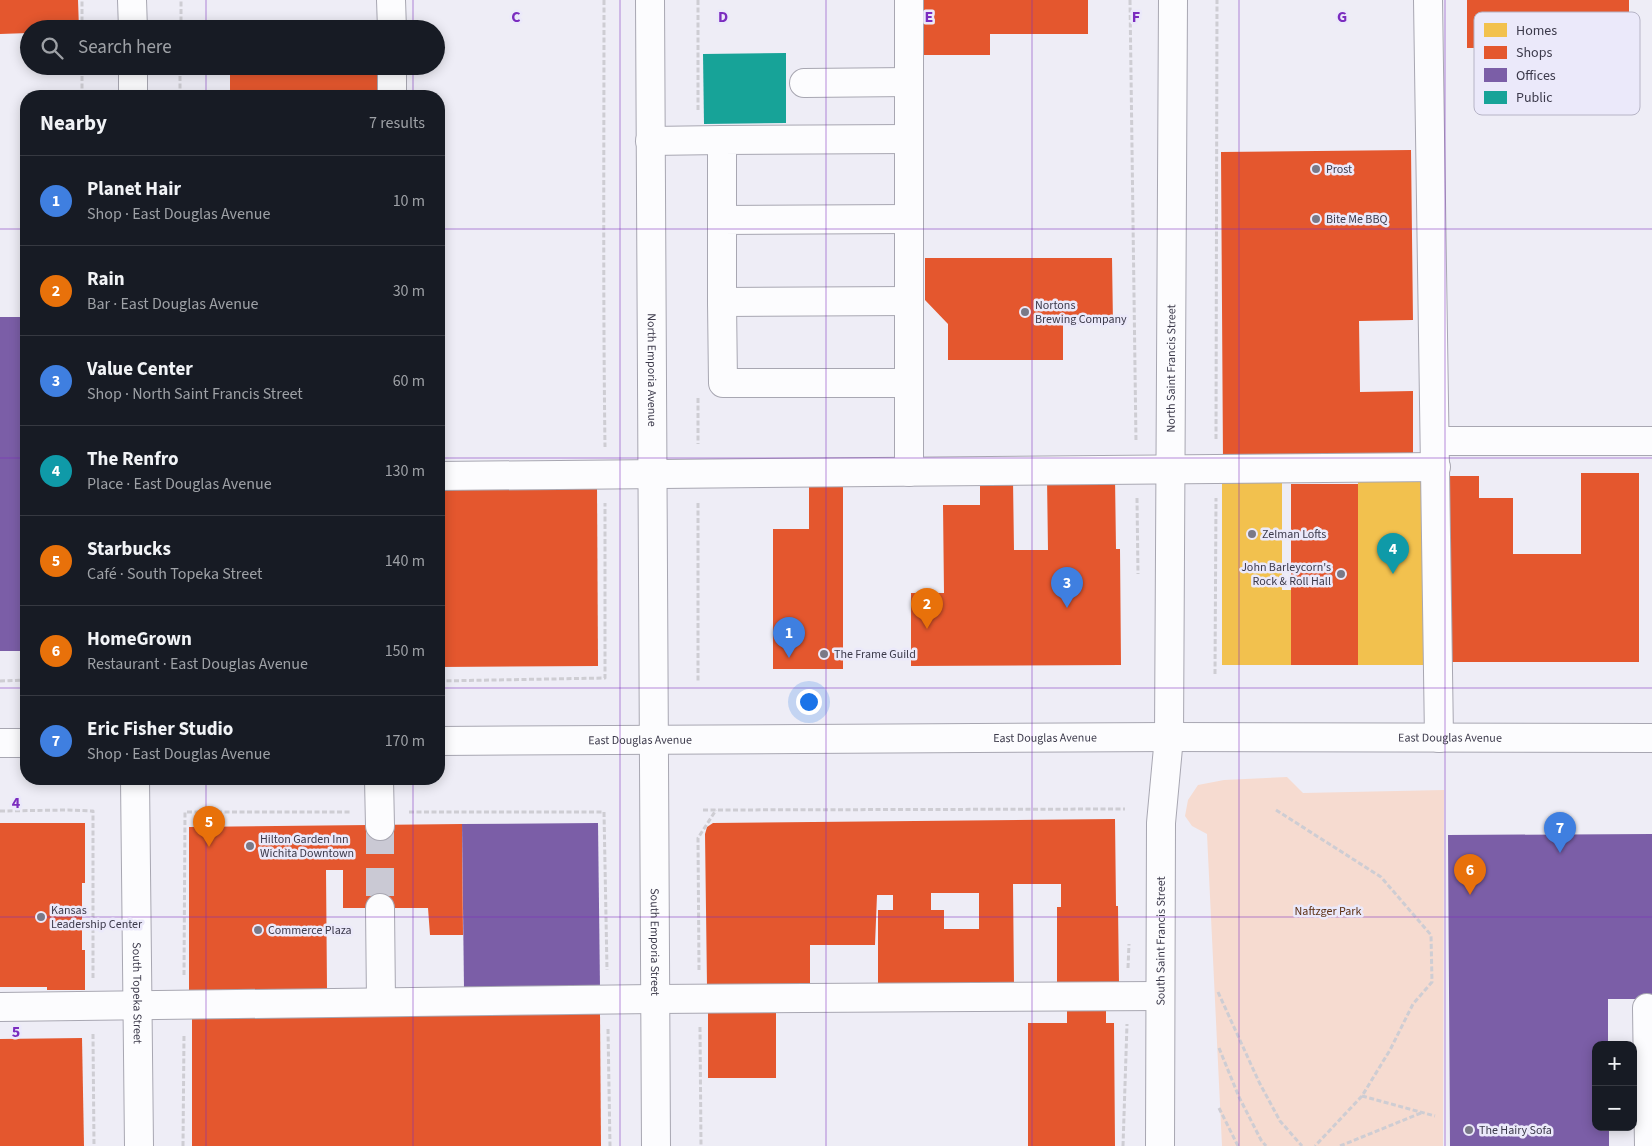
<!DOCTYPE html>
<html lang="en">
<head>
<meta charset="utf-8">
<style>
  body { margin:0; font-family:"Source Sans 3",sans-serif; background:#20242c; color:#f1f3f6 }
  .controls { position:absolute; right:15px; bottom:15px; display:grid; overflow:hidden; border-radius:10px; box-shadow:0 2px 12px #0003 }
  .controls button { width:45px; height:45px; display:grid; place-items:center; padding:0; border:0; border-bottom:1px solid #363941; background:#171b24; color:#f1f3f6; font:25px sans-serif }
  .you { position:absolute; left:808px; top:701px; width:18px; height:18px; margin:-12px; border:4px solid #fff; border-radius:50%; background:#1a73e8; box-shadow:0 0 0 8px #1a73e833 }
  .badge { display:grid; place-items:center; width:32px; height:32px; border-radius:50%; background:#8c9099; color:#fff; font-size:16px; font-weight:700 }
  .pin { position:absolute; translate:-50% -41px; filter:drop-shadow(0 1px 2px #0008) }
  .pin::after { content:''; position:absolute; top:26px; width:18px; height:15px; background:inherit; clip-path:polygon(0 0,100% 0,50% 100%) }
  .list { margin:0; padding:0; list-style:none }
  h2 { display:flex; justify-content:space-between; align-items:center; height:65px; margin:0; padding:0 20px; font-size:21px }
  h2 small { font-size:16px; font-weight:400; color:#9ea1a6 }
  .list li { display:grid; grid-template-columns:32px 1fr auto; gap:15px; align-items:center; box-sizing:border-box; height:90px; padding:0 20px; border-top:1px solid #363941 }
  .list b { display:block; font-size:19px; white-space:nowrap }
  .list p { margin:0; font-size:16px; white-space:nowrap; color:#9ea1a6 }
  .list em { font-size:16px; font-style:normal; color:#9ea1a6 }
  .icon { flex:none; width:28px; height:28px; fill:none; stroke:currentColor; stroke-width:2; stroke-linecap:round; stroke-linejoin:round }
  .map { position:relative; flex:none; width:1652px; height:1146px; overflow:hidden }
  .search { position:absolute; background:#171b24; box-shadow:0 2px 12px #0003; left:20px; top:20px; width:425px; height:55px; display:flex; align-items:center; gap:12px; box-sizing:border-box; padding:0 18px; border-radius:28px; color:#9ea1a6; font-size:19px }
  .panel { position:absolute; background:#171b24; box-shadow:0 2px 12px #0003; left:20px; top:90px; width:425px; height:695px; border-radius:20px }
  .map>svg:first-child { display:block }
</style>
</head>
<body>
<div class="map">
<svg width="1652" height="1146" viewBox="0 0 1652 1146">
  <rect width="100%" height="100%" fill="#eeedf6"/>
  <!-- green -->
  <polygon fill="#f6dbd0" points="1287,777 1303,793 1444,790 1443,1146 1222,1146 1207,834 1192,826 1185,816 1188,800 1198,785 1224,780"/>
  <!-- homes -->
  <g fill="#f2c14e">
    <rect x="1358" y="477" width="70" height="188"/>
    <polygon points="1222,478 1282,478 1282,590 1291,590 1291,665 1222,665"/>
  </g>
  <!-- shops -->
  <g fill="#e4572e" fill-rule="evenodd">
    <polygon points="0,0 78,0 79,29 29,29 29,33 0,34"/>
    <polygon points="923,0 1088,0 1088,34 990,34 990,55 923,55"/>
    <polygon points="1467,0 1629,0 1629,47 1467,48"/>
    <rect x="230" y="66" width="147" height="30"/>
    <polygon points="1411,150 1413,320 1359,321 1360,392 1413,391 1413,460 1223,462 1221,152"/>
    <polygon points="925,258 1112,258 1113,324 1063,324 1063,360 948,360 948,324 925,300"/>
    <polygon points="1581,473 1639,473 1639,662 1447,662 1447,476 1479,476 1479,498 1513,498 1513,554 1581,554"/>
    <polygon points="1115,477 1116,549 1120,549 1121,665 911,666 911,593 944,593 943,505 980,505 980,480 1013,480 1014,550 1048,550 1047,478"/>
    <polygon points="809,483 843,483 843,669 773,669 773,529 809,529"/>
    <rect x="1291" y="484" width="67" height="181"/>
    <polygon points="597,485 598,666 439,667 439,486"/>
    <path d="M1115,819L1116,906H1118L1119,984H1057V907H1061V884H1013L1014,985L878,986V910H893V895H877L875,945H810V985L707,986L705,834L707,827L713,823ZM931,893H979V929H944V910H931Z"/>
    <polygon points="0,823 85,823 85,883 82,883 82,950 85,950 85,990 47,990 47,987 0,987"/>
    <polygon points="462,824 463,935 430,935 428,908 343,908 343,870 326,870 327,990 189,990 189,827"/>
    <polygon points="1067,1007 1106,1007 1106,1023 1114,1023 1115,1146 1028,1146 1028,1023 1067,1023"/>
    <rect x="708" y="1009" width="68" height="69"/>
    <polygon points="600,1012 601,1146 192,1146 192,1015"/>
    <polygon points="82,1038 84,1146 0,1146 0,1039"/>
  </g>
  <!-- offices -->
  <g fill="#7b5ea7">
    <rect x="0" y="317" width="26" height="334"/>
    <polygon points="598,823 600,988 464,989 462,824"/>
    <polygon points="1652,834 1652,999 1608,999 1608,1045 1596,1045 1596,1127 1609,1127 1609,1146 1450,1146 1448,835"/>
  </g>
  <!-- public -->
  <polygon fill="#17a398" points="786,53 786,123 704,124 703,54"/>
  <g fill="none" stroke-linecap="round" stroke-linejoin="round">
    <!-- minor-tunnel -->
    <polyline stroke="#cac9d4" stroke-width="28" stroke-dasharray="28 14" stroke-linecap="butt" points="380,826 380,908"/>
    <!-- minor casing -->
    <g stroke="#a8a7b2" stroke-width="30">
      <g id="minor">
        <polyline points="132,0 133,29"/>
        <polyline points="391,0 392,29"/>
        <path id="s1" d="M650,0L656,1146"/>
        <polyline points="909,0 909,472"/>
        <polyline points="1428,0 1439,738"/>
        <polyline points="133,66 133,96"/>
        <polyline points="392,66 392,96"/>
        <polyline points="804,83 909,82"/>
        <polyline points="650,141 722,140"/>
        <polyline points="909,219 722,220 722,302 909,301"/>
        <polyline points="722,220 722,140 909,139"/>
        <polyline points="722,302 723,383 908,383"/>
        <polyline points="1435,441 1652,441"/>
        <polyline points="439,476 1436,467"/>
        <path id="s2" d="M135,779L139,1146"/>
        <polyline points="379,779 380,826"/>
        <polyline points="380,908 381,1002"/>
        <polyline points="0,1007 655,999 1160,996"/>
        <polyline points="1647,1008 1649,1146"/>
        <path id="s3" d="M1160,1146L1161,823L1169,737L1173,0"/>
      </g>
    </g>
    <!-- major casing -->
    <g stroke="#a8a7b2" stroke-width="30">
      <g id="major">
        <path id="s4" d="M439,741L1169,737L1652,738"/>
        <polyline points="0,743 26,743"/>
      </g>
    </g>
    <!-- path -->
    <g stroke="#cecdd3" stroke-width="3" stroke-dasharray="5 2.5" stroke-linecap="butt">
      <path d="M604,0C604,149 603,298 605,447"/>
      <polyline points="698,0 698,112"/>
      <polyline points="1130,0 1136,442"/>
      <polyline points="82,29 82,0"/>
      <polyline points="181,29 181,0"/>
      <polyline points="82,96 82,66"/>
      <polyline points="180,96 180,66"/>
      <polyline points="698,398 698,444"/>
      <polyline points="1216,439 1217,0"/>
      <polyline points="1137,498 1138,574"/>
      <polyline points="698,503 698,681"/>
      <polyline points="1215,674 1216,498"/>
      <polyline points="0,681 26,680"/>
      <polyline points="439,681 605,678 605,503"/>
      <polyline points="703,810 1125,809"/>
      <polyline points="1276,810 1381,877 1431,935 1432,982 1413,1004 1390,1050 1362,1096 1315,1146"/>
      <polyline points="0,811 68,810 93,811 93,978"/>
      <polyline points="409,812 604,812 607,970"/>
      <polyline points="1128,968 1129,944"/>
      <polyline points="699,970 698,838 716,810"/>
      <polyline points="184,975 185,812 350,812"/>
      <polyline points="1218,992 1259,1082 1280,1121 1302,1146"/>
      <polyline points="700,1027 701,1146"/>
      <polyline points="608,1029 610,1146"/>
      <polyline points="93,1034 94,1146"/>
      <polyline points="1219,1048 1239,1097 1261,1140 1266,1146"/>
      <polyline points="1362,1096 1435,1116"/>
      <polyline points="1219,1108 1238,1146"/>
      <polyline points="183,1146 184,1034"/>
      <polyline points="1123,1146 1127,1024"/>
      <polyline points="1340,1146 1421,1113"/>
    </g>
    <!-- minor -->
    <use href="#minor" stroke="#fcfcfe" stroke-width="28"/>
    <!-- major -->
    <use href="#major" stroke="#fcfcfe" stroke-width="28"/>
  </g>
  <!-- grid -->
  <path fill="none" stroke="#7b2cbf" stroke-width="1" stroke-opacity="0.55" d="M206,0V29M413,0V29M620,0V1146M826,0V1146M1032,0V1146M1239,0V1146M1445,0V1146M206,66V96M413,66V96M0,229H26M439,229H1652M0,458H26M439,458H1652M0,688H26M439,688H1652M206,779V1146M413,779V1146M0,917H1652"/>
  <!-- markers -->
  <g fill="#7a7987" stroke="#ebe9fa" stroke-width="2">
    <circle cx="1316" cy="169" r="5"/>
    <circle cx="1316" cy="219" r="5"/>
    <circle cx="1025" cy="312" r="5"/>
    <circle cx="1252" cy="534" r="5"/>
    <circle cx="1341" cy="574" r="5"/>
    <circle cx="824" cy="654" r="5"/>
    <circle cx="250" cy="846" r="5"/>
    <circle cx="41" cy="917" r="5"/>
    <circle cx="258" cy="930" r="5"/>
    <circle cx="1469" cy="1130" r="5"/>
  </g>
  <g text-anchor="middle" stroke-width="5" stroke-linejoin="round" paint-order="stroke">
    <!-- poi labels -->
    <g font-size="12" fill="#3c3a4b" stroke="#ebe9fa" text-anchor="start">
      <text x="1326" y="173">Prost</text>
      <text x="1326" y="223">Bite Me BBQ</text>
      <text x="1035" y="309">Nortons<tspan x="1035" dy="14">Brewing Company</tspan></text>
      <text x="1262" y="538">Zelman Lofts</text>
      <text x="1331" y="571" text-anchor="end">John Barleycorn's<tspan x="1331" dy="14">Rock &amp; Roll Hall</tspan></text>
      <text x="834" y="658">The Frame Guild</text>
      <text x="260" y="843">Hilton Garden Inn<tspan x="260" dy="14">Wichita Downtown</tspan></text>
      <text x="51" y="914">Kansas<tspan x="51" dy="14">Leadership Center</tspan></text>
      <text x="268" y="934">Commerce Plaza</text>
      <text x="1479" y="1134">The Hairy Sofa</text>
    </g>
    <!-- street labels -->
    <g font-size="12" fill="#3c3a4b" stroke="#ebe9fa">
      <text dy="4" stroke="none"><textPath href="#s3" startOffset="778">North Saint Francis Street</textPath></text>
      <text dy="4" stroke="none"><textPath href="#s1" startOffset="370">North Emporia Avenue</textPath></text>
      <text dy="4" stroke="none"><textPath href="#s4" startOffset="606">East Douglas Avenue</textPath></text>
      <text dy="4" stroke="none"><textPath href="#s4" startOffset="1011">East Douglas Avenue</textPath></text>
      <text dy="4" stroke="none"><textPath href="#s4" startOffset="201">East Douglas Avenue</textPath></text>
      <text dy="4" stroke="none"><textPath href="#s3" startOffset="205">South Saint Francis Street</textPath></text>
      <text dy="4" stroke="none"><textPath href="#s1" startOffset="942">South Emporia Street</textPath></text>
      <text dy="4" stroke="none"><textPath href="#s2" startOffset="214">South Topeka Street</textPath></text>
    </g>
    <!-- park labels -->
    <g font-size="12" fill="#5d3115" stroke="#ebe9fa">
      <text x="1328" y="915">Naftzger Park</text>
    </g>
  </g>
  <!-- legend -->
  <rect x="1474" y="12" width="166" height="103" rx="8" fill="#ebe9fa" stroke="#b6b4c6" stroke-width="1"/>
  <rect x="1484" y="23" width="23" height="14" fill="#f2c14e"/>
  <rect x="1484" y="46" width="23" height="13" fill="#e4572e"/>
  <rect x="1484" y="68" width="23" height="14" fill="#7b5ea7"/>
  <rect x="1484" y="91" width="23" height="13" fill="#17a398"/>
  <g font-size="14" fill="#3c3a4b">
    <text x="1516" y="35">Homes</text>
    <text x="1516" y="57">Shops</text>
    <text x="1516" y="80">Offices</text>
    <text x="1516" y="102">Public</text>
  </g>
  <g font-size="16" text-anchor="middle" font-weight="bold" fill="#7b2cbf" stroke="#ebe9fa" stroke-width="5" stroke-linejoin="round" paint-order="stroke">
    <text x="516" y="22">C</text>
    <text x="723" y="22">D</text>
    <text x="929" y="22">E</text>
    <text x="1136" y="22">F</text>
    <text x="1342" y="22">G</text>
    <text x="16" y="808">4</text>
    <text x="16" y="1037">5</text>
  </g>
</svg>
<div class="controls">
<button>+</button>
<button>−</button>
</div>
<div class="you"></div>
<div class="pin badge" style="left:789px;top:658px;background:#3f7fe0">1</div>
<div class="pin badge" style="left:927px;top:629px;background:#e8710a">2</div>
<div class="pin badge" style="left:1067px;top:608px;background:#3f7fe0">3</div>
<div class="pin badge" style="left:1393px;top:574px;background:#0f9aa8">4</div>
<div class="pin badge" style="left:209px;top:847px;background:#e8710a">5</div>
<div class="pin badge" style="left:1470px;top:895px;background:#e8710a">6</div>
<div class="pin badge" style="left:1560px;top:853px;background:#3f7fe0">7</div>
<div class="search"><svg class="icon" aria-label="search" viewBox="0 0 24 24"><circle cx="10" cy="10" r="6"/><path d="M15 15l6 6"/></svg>Search here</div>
<section class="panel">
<h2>Nearby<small>7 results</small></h2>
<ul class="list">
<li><span class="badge" style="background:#3f7fe0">1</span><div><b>Planet Hair</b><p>Shop · East Douglas Avenue</p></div><em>10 m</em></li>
<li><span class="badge" style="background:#e8710a">2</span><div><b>Rain</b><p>Bar · East Douglas Avenue</p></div><em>30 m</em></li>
<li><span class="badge" style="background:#3f7fe0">3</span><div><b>Value Center</b><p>Shop · North Saint Francis Street</p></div><em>60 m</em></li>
<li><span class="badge" style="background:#0f9aa8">4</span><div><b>The Renfro</b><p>Place · East Douglas Avenue</p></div><em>130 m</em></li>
<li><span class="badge" style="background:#e8710a">5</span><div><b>Starbucks</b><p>Café · South Topeka Street</p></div><em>140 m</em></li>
<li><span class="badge" style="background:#e8710a">6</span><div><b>HomeGrown</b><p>Restaurant · East Douglas Avenue</p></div><em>150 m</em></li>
<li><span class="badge" style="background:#3f7fe0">7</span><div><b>Eric Fisher Studio</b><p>Shop · East Douglas Avenue</p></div><em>170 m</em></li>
</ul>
</section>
</div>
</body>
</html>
